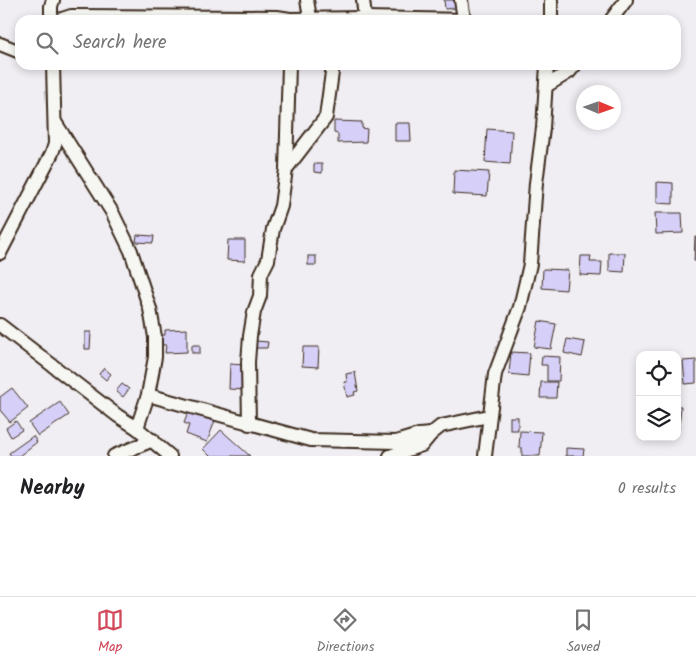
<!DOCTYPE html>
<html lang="en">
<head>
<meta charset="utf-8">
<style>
  body { margin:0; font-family:Kalam,sans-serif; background:#f6f6f6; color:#202124 }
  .controls { position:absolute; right:15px; bottom:15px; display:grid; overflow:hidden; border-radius:10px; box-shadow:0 2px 8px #0003 }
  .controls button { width:45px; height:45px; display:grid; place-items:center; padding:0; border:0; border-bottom:1px solid #e0e0e0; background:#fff; color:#202124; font:25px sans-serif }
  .compass { position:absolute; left:576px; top:85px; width:45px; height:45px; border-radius:50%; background:#fff; box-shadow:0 2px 8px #0003; rotate:92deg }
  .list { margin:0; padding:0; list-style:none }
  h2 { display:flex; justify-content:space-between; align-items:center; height:65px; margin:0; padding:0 20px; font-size:21px }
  h2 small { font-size:16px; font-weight:400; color:#757577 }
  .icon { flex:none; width:28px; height:28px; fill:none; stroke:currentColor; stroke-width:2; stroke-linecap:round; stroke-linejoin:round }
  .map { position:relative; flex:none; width:696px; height:456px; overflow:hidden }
  .search { position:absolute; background:#fff; box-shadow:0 2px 8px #0003; left:15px; right:15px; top:15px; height:55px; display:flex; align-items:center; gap:12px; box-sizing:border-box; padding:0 18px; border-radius:15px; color:#757577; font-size:19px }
  .sheet { height:140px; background:#fff }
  nav { display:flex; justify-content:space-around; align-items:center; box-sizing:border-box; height:70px; border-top:1px solid #e0e0e0; background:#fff; font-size:14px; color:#757577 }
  nav a { display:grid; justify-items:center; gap:2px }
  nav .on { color:#d1495b }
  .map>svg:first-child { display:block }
</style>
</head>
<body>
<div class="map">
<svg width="696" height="456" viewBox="0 0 696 456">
  <rect width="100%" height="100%" fill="#f0eef3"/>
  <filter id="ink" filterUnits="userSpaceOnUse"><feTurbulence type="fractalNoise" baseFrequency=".02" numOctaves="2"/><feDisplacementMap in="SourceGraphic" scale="10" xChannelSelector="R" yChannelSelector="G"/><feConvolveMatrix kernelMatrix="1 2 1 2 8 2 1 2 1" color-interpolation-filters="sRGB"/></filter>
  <g filter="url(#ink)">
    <!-- building -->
    <g fill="#d6d0f8" stroke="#3b2a1e">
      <polygon points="444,0 454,0 455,8 445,9"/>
      <polygon points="334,121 362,122 362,128 367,129 366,142 338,143 338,134 334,133"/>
      <polygon points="395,123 410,123 411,141 395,141"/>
      <polygon points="487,129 512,131 510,164 485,162"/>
      <polygon points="314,164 322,164 322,173 314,172"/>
      <polygon points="454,170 489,172 487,196 453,194"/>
      <polygon points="657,182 673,183 673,204 657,203"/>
      <polygon points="655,213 682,213 683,233 656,234"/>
      <polygon points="137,235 154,236 153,243 136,242"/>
      <polygon points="695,237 696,237 696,261 694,261"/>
      <polygon points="228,240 245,240 245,261 227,260"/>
      <polygon points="609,253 625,253 624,272 609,271"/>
      <rect x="308" y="256" width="8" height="9"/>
      <polygon points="581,256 591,256 590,262 602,262 601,276 580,275"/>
      <polygon points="543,269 568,270 566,290 542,288"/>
      <polygon points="539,321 556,324 551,349 534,347"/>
      <polygon points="187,329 187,352 165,353 166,345 162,345 162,335 165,335 165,330"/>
      <polygon points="85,332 91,332 90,349 85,349"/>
      <polygon points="567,339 585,342 582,357 564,353"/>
      <polygon points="256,341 268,342 267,348 255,348"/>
      <rect x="192" y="345" width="8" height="8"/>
      <polygon points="303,347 319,347 318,367 302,366"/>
      <polygon points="511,352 530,353 528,376 509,374"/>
      <polygon points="542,356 560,357 559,381 547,381 547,365 541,365"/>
      <polygon points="696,360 696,383 685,384 683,361"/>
      <polygon points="230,364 246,365 245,390 229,389"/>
      <polygon points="104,368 111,374 106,380 99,374"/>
      <polygon points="355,372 358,391 354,392 355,395 347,397 344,382 347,382 346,374"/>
      <polygon points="541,382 557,382 556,398 540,398"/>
      <polygon points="122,384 129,389 123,397 116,391"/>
      <polygon points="12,388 28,408 10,422 0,410 0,397"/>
      <polygon points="60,402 69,415 38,436 29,423"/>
      <polygon points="677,406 681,406 679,429 677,429"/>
      <polygon points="190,408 216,418 207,442 186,434 189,425 184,423"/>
      <rect x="510" y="417" width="8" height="13"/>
      <polygon points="16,421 22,430 11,437 6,428"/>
      <polygon points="221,430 250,456 210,456 203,449"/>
      <polygon points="520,431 542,432 540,456 522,456 522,448 519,448"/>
      <polygon points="33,436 37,442 19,456 11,456 9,453"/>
      <polygon points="566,448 584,449 583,456 566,456"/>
    </g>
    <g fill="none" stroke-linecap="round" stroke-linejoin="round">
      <!-- minor casing -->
      <g stroke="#3b2a1e" stroke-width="16">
        <g id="minor">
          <polyline points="307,0 310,18"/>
          <polyline points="363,0 365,18"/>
          <polyline points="461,0 464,19"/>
          <polyline points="51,20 51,6 53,0"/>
          <polyline points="59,20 71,16 277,17 290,19 365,18 467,20"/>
          <polyline points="551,20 551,0"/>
          <polyline points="611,20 626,0"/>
          <polyline points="0,44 20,52"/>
          <polyline points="546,86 569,72 575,65"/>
          <polyline points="55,122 112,212 131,251 150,309 155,337 155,357 148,395 137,428"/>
          <polyline points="286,169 326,117 333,65"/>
          <polyline points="0,253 52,153 55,144 53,65"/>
          <polyline points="0,325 118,416 137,428 170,456"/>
          <polyline points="148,395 311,440 396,442 419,435 431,434"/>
          <polyline points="249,424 248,362 250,336 254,312 260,296 261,274 268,260 273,229 281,206 286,169 289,65"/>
          <polyline points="114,456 153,440"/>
          <polyline points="390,456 422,445 431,434 441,426 489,416"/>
          <polyline points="485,456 495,374 520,307 530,264 536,183 543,128 547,65"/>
        </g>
      </g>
      <!-- minor -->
      <use href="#minor" stroke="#f6f6f2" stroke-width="12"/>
    </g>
  </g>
</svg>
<div class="controls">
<button><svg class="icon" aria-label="locate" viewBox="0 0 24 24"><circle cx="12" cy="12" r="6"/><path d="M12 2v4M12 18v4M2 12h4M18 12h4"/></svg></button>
<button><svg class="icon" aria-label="layers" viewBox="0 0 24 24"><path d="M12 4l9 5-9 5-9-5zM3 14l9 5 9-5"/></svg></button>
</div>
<svg class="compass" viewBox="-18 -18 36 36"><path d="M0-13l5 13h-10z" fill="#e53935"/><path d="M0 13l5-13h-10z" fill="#757577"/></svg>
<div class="search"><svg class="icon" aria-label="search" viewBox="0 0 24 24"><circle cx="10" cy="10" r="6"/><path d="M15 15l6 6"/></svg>Search here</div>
</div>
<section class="sheet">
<h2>Nearby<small>0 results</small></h2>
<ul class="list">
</ul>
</section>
<nav>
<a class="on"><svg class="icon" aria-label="map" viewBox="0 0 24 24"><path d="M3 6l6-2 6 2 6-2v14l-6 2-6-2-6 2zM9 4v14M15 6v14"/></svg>Map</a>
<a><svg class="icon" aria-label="directions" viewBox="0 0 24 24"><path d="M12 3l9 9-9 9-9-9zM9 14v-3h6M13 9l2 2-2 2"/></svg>Directions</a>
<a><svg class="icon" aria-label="saved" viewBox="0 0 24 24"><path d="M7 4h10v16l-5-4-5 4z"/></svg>Saved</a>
</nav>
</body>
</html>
